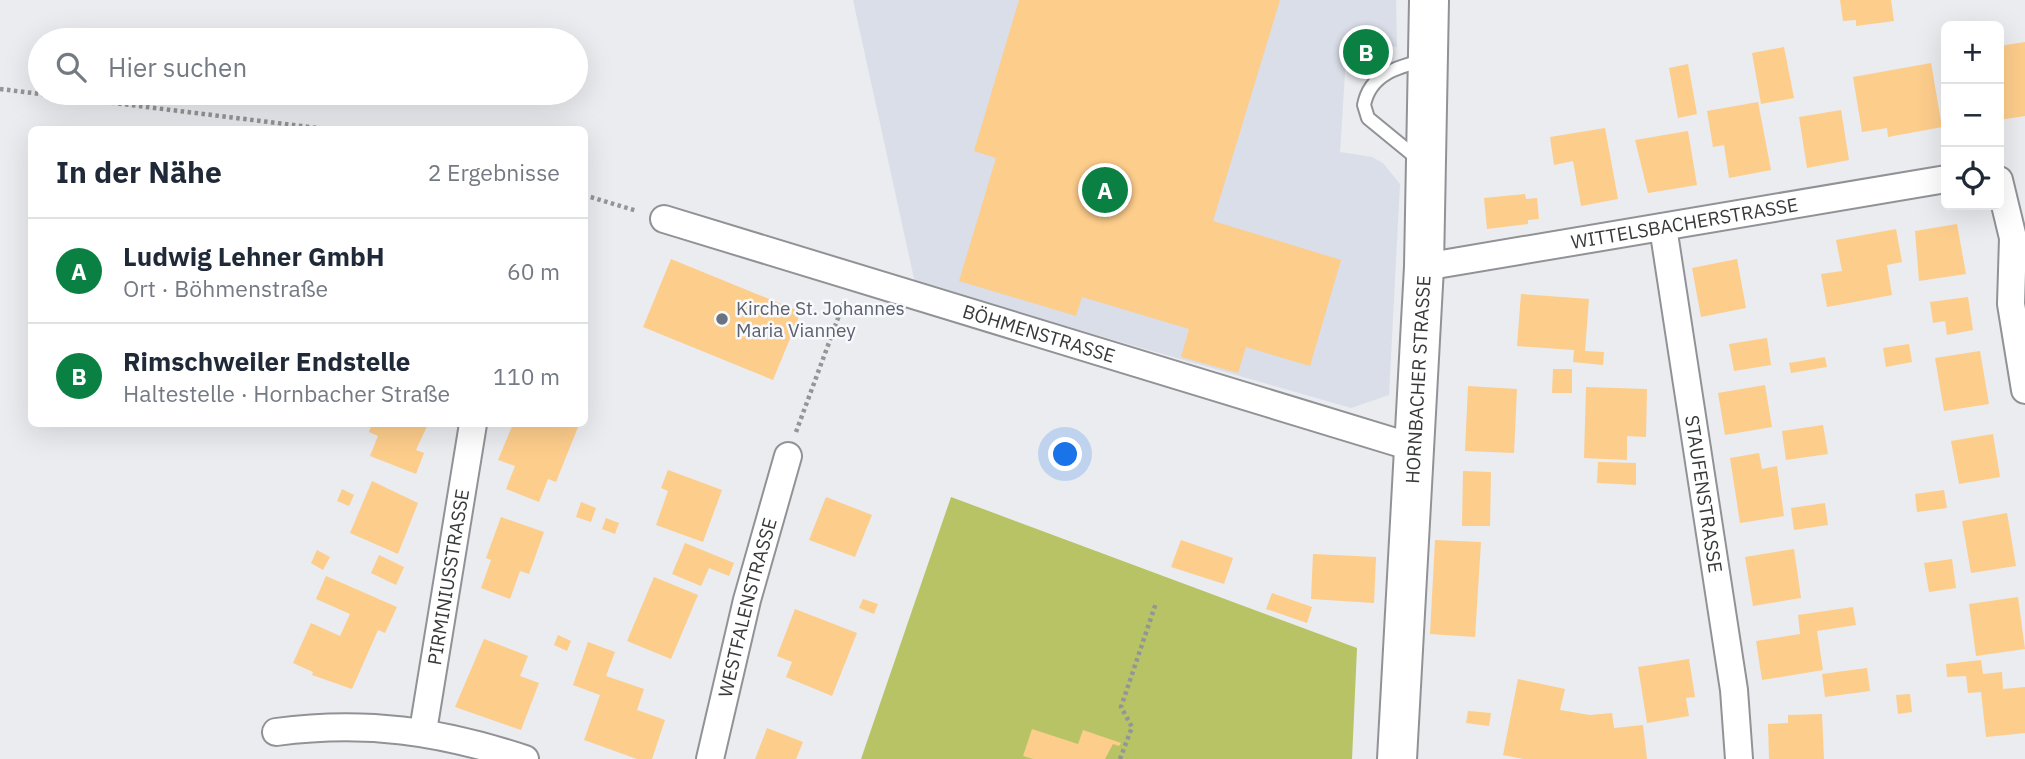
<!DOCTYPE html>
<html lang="de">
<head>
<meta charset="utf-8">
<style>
  body { margin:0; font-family:"IBM Plex Sans",sans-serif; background:#f6f6f7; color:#1f2937 }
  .controls { position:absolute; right:21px; top:21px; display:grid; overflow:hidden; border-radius:10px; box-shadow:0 7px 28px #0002 }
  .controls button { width:63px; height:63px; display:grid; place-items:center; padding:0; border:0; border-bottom:2px solid #e0e1e3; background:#fff; color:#1f2937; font:35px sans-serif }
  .you { position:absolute; left:1066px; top:455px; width:24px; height:24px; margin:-18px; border:5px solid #fff; border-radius:50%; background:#1a73e8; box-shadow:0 0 0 10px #1a73e833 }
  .badge { display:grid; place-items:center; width:46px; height:46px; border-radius:50%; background:#0b8043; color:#fff; font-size:23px; font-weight:700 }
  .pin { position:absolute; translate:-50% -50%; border:4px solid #fff; box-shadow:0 2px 7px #0006 }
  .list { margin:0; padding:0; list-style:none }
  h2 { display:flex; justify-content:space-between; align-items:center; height:91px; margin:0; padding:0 28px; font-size:30px }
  h2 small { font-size:23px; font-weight:400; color:#747a83 }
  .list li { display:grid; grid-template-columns:46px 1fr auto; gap:21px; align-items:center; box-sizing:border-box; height:105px; padding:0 28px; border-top:2px solid #e0e1e3 }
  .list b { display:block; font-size:26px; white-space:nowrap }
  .list p { margin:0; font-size:23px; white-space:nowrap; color:#747a83 }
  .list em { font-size:23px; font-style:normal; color:#747a83 }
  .icon { flex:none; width:38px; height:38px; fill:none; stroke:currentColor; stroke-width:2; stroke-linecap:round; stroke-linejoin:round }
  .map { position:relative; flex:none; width:2025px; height:759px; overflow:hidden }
  .search { position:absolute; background:#fff; box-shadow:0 7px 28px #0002; left:28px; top:28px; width:560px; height:77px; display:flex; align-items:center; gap:18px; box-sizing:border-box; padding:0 24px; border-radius:38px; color:#747a83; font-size:26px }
  .panel { position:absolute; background:#fff; box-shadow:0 7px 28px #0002; left:28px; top:126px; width:560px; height:301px; border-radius:10px }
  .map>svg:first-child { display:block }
</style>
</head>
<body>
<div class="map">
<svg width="2025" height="759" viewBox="0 0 2025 759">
  <rect width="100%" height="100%" fill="#eaecf0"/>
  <!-- built -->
  <polygon fill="#d9dee8" points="853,0 1396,0 1397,47 1347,41 1340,152 1372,157 1383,163 1400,184 1389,395 1351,408 915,283"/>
  <!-- green -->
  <polygon fill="#b7c365" points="951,497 1357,648 1352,759 861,759"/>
  <!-- building -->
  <g fill="#fdcd8b">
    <polygon points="1019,0 1280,0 1213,221 1341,260 1310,366 1246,347 1238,373 1181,357 1189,329 1082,297 1076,316 959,281 996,158 974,151"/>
    <polygon points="1840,0 1891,0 1894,21 1856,26 1856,20 1843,21"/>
    <polygon points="2025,42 2025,116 1999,120 1999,46"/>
    <polygon points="1784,47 1794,98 1761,104 1752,53"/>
    <polygon points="1931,63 1942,127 1888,137 1887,128 1862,132 1853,77"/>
    <polygon points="1688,64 1697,114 1678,118 1669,68"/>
    <polygon points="1758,102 1771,170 1729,178 1724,145 1713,147 1707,111"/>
    <polygon points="1841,110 1849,160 1807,168 1799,117"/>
    <polygon points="1605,128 1618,199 1581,206 1573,161 1554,165 1550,137"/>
    <polygon points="1688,131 1697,185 1648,193 1635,140"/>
    <polygon points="1525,194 1526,199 1537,198 1539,219 1528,220 1528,224 1487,229 1484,198"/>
    <polygon points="1957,224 1966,274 1919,281 1915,231"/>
    <polygon points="1896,229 1902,262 1887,265 1892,295 1827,307 1821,274 1842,271 1836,240"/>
    <polygon points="671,259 801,312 773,380 643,327"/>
    <polygon points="1737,259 1746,308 1701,317 1692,268"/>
    <polygon points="1521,294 1589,299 1585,351 1604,352 1603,365 1573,362 1574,350 1517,346"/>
    <polygon points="1968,297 1973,330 1947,335 1945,321 1933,323 1930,302"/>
    <polygon points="1767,338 1771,365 1734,371 1729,344"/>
    <polygon points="1909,344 1912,362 1886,367 1883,348"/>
    <polygon points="1980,351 1989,404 1944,411 1935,358"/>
    <polygon points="1825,357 1827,367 1791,373 1789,363"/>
    <polygon points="1553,369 1572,369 1572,393 1552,393"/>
    <polygon points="1765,385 1772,427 1725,435 1718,393"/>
    <polygon points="1468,386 1517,389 1514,453 1465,451"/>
    <polygon points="1586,387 1647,389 1646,437 1627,436 1627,460 1584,458"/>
    <polygon points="372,424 428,424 416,450 424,453 416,474 370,456 378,436 369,432"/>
    <polygon points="513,424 568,424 578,427 556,482 548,479 539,502 506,489 515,466 498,460"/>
    <polygon points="1823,425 1828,454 1786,460 1782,431"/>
    <polygon points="1993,434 2000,477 1959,484 1951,441"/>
    <polygon points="1759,453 1762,469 1777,466 1784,516 1740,523 1730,458"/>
    <polygon points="1598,462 1636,463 1636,485 1597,483"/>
    <polygon points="668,470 722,490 703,542 656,525 668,491 661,488"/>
    <polygon points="1463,471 1491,472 1490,526 1462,526"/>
    <polygon points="372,481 418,503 398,554 350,533"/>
    <polygon points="342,489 354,495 349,506 337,501"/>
    <polygon points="1944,490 1947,508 1917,512 1915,494"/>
    <polygon points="826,497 872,515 855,557 809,540"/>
    <polygon points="581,502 596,508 591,522 576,517"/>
    <polygon points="1825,503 1828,525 1794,530 1791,508"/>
    <polygon points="2007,513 2016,566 1971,573 1962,521"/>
    <polygon points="501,517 544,532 529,574 520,571 510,599 481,588 491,560 486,558"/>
    <polygon points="606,518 619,523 615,534 602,529"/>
    <polygon points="1181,540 1233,558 1224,584 1171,567"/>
    <polygon points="1435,540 1481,542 1475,637 1430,634"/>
    <polygon points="685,543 734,563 729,576 709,568 701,586 672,574"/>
    <polygon points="1794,549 1801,598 1753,606 1745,557"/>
    <polygon points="317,550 330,557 323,570 311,563"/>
    <polygon points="1313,554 1376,557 1374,603 1311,599"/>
    <polygon points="379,555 404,567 396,585 371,573"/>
    <polygon points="1952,559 1956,588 1929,592 1924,563"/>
    <polygon points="326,576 397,607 385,633 378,630 352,689 312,675 313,672 293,663 311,623 340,636 350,614 316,599"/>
    <polygon points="654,577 698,595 671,659 627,641"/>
    <polygon points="1272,593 1312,607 1307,623 1266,609"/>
    <polygon points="2018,597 2025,649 1976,656 1969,604"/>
    <polygon points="863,599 878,604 874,614 859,608"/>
    <polygon points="1853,607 1856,625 1817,631 1823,670 1762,680 1756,641 1800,634 1798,615"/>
    <polygon points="795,609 857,633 832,696 786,677 792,662 777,656"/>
    <polygon points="558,635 571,641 567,651 554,645"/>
    <polygon points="484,639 528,656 520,676 539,683 521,730 455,707"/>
    <polygon points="588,642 615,652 606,676 644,689 637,710 665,720 652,759 637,759 584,740 600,695 573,685"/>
    <polygon points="1689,659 1695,697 1686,698 1689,716 1647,723 1638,667"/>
    <polygon points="1981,660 1983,674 2002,672 2003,689 2025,687 2025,733 1986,737 1981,692 1968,693 1966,676 1947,677 1946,664"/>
    <polygon points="1867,668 1870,691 1825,697 1822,674"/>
    <polygon points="1518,679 1565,689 1560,710 1590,715 1612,713 1614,728 1643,725 1647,759 1524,759 1503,755"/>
    <polygon points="1910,694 1912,712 1898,714 1896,695"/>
    <polygon points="1468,711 1491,713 1489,726 1466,723"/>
    <polygon points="1822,714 1824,759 1769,759 1768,724 1788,723 1788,715"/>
    <polygon points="767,728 803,742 796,759 755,759"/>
    <polygon points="1032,729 1078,744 1083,730 1121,743 1119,746 1113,744 1105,759 1033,759 1023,756"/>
  </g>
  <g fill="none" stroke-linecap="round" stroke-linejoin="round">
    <!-- lane casing -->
    <g stroke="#919296" stroke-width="16">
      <path id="lane" d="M1418,159L1368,118L1364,105C1370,74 1397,67 1425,60"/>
    </g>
    <!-- street casing -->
    <g stroke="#919296" stroke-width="30">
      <g id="street">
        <polyline points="1999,180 2013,238 2011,304 2025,390"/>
        <path id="s1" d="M664,219L1415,448"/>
        <path id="s2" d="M1663,227L1734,690L1739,759"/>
        <path id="s3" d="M1424,267L1946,179"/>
        <path id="s4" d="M423,731L473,424"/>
        <path d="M276,732C366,720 439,731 525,759"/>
        <path id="s5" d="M710,759L747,600L788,456"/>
      </g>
    </g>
    <!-- primary casing -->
    <g stroke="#919296" stroke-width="42">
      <g id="primary">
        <path id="s6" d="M1397,759L1424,267L1429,0"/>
      </g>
    </g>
    <!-- path -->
    <g stroke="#939597" stroke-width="4.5" stroke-dasharray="3.5 3.5" stroke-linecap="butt">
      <polyline points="0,89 334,130"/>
      <polyline points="584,195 637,211"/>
      <polyline points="796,432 844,302"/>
      <polyline points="1120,759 1132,727 1121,707 1156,603"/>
    </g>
    <!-- lane -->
    <use href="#lane" stroke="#fff" stroke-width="12"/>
    <!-- street -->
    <use href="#street" stroke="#fff" stroke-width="26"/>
    <!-- primary -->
    <use href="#primary" stroke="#fff" stroke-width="38"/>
  </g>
  <!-- markers -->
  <circle fill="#6b7280" stroke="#f8f9fd" stroke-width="2.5" cx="722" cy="319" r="7"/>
  <g text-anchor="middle" stroke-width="5" stroke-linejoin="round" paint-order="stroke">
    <!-- street labels -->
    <g font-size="19" fill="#38393a" stroke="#f8f9fd">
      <text dy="7" stroke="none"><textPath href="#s3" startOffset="264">WITTELSBACHERSTRASSE</textPath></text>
      <text dy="7" stroke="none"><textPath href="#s1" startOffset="392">BÖHMENSTRASSE</textPath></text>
      <text dy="7" stroke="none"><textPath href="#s6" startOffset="380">HORNBACHER STRASSE</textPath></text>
      <text dy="7" stroke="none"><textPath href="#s2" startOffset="270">STAUFENSTRASSE</textPath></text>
      <text dy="7" stroke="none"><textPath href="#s4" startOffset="156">PIRMINIUSSTRASSE</textPath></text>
      <text dy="7" stroke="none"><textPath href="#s5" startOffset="156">WESTFALENSTRASSE</textPath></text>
    </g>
    <!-- worship labels -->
    <g font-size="19" fill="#5b616d" stroke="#f8f9fd" text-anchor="start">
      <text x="736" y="315">Kirche St. Johannes<tspan x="736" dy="22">Maria Vianney</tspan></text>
    </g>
  </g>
</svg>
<div class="controls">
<button>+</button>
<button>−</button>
<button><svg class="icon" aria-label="locate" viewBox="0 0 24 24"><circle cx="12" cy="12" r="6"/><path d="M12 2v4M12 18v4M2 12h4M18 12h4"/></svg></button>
</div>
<div class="you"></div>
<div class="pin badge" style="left:1105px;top:190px">A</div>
<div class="pin badge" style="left:1366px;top:52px">B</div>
<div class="search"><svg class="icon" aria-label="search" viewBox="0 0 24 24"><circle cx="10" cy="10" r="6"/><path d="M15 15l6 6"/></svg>Hier suchen</div>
<section class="panel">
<h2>In der Nähe<small>2 Ergebnisse</small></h2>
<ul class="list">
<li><span class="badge">A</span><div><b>Ludwig Lehner GmbH</b><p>Ort · Böhmenstraße</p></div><em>60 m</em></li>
<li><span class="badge">B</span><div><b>Rimschweiler Endstelle</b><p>Haltestelle · Hornbacher Straße</p></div><em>110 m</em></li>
</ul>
</section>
</div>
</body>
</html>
